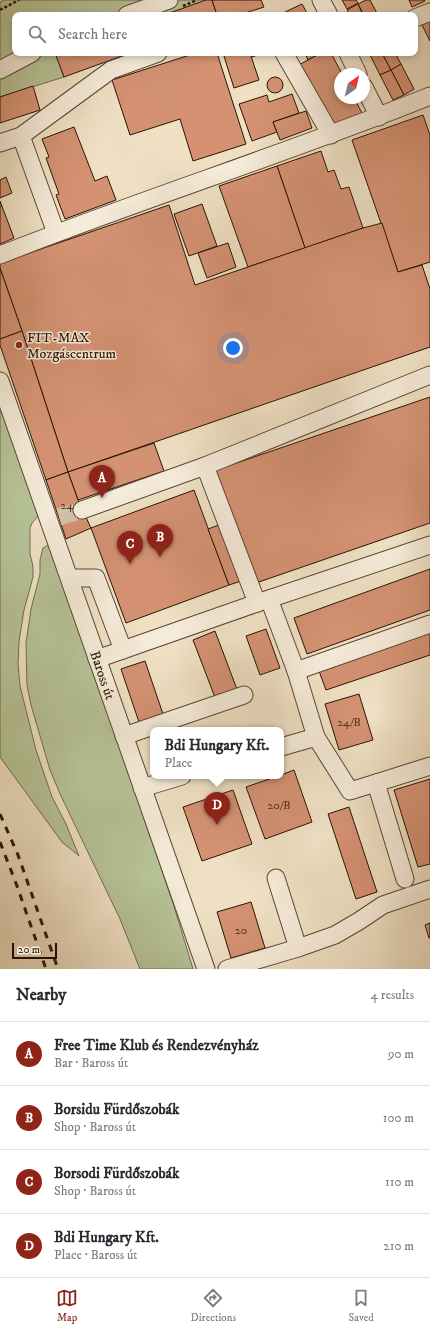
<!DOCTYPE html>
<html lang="en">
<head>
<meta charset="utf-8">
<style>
  body { margin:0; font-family:"IM FELL DW Pica",serif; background:#f7f7f7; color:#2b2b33 }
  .compass { position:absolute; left:334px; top:68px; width:36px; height:36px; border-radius:50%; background:#fff; box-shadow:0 2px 6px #0003; rotate:34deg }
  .scale { position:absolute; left:12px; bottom:10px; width:45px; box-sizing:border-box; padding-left:4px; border:2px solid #291403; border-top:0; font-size:11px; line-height:14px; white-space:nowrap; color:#291403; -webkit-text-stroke:3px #f5ebd9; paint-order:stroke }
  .you { position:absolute; left:233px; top:348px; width:14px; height:14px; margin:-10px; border:3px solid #fff; border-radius:50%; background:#1a73e8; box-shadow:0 0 0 6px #1a73e833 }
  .badge { display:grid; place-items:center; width:26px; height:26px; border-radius:50%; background:#8f2418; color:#fff; font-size:13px; font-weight:700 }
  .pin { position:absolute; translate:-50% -33px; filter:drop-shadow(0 1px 2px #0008) }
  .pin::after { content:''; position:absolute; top:21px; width:14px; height:12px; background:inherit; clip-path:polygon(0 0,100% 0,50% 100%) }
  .popup { position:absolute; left:150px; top:727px; width:134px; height:52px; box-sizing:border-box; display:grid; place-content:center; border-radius:8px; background:#fff; filter:drop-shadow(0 1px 3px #0005); font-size:13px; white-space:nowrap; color:#7c7c81 }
  .popup b { font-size:15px; color:#2b2b33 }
  .popup::after { content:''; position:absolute; left:50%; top:100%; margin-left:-8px; border:8px solid transparent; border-top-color:#fff }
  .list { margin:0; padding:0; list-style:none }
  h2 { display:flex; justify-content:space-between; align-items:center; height:52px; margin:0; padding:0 16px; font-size:17px }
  h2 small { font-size:13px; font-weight:400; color:#7c7c81 }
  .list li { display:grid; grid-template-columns:26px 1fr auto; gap:12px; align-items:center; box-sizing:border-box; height:64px; padding:0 16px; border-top:1px solid #e1e1e2 }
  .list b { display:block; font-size:15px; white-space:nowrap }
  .list p { margin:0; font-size:13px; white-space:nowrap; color:#7c7c81 }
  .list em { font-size:13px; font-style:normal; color:#7c7c81 }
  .icon { flex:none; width:22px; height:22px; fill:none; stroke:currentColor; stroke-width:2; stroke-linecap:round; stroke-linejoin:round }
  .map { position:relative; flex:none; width:430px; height:969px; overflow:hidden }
  .search { position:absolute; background:#fff; box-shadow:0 2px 6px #0003; left:12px; right:12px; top:12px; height:44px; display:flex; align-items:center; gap:10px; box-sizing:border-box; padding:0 14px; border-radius:8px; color:#7c7c81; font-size:15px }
  .sheet { height:308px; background:#fff }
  nav { display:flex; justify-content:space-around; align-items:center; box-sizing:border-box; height:56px; border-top:1px solid #e1e1e2; background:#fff; font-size:11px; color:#7c7c81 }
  nav a { display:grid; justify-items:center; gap:2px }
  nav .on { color:#8f2418 }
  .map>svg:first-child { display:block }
</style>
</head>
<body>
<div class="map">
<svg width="430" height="969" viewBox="0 0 430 969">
  <rect width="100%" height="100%" fill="#efe0c4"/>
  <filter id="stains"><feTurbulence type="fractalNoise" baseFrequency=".005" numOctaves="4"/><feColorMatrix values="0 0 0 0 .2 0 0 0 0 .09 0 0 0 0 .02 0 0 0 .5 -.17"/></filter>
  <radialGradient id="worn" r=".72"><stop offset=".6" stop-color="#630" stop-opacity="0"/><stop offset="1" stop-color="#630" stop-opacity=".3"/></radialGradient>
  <!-- green -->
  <g fill="#b6c397" stroke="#706c4d">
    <polygon points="4,0 208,0 165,15 15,15 15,53 57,53 56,54 64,77 0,97 0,2"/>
    <polygon points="0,400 39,515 32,523 30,528 30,554 33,566 33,577 24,610 19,641 18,664 20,686 36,750 52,797 66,824 79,856 62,842 0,757"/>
    <polygon points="48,545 53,553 173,903 193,969 140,969 120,919 61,796 50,770 31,705 27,685 26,643 31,609 40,574 40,560 43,548"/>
  </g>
  <!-- building -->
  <g fill="#d49273" stroke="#291403">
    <polygon points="206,0 212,0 217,15 164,15"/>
    <polygon points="212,0 261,0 264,7 239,15 217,15"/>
    <polygon points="342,0 356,0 358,3 347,9"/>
    <polygon points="366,0 370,0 378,15 364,15 358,4"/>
    <polygon points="409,0 424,0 425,1 412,7"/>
    <polygon points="302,4 308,15 286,15 285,12"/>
    <polygon points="358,4 363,15 350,15 347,10"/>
    <polygon points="430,21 430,41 422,25"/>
    <polygon points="55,53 130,53 64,77"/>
    <polygon points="196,53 217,53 246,144 193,161 180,119 130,135 112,80"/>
    <polygon points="223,53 250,53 259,80 234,88"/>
    <polygon points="250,53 263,53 252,57"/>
    <polygon points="305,53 321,53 308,60"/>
    <polygon points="321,53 331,53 342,74 340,74 340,98 354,98 363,115 330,131 297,66"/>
    <polygon points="369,53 382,53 391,70 380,75"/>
    <polygon points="382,53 395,53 401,64 391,70"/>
    <polygon points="401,64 414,89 404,95 391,70"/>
    <polygon points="391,70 404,95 393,100 380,75"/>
    <circle cx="275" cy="85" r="8"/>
    <polygon points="33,86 40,110 0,123 0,97"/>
    <polygon points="292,94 299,113 273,122 277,132 252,141 239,104 267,95 269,102"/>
    <polygon points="306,111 312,128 280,140 273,122"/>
    <polygon points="423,115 430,135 430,262 398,272 352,140"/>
    <polygon points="74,127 95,181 107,176 116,200 65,219 56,195 59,194 46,158 49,157 42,139"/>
    <polygon points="321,151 328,172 334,170 341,189 349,187 363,228 305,248 277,166"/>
    <polygon points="277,166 305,248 248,267 219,186"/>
    <polygon points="6,177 12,193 0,198 0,180"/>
    <polygon points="0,201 14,238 0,244"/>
    <polygon points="202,204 217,246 189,256 174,214"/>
    <polygon points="169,205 195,285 363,228 382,223 398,272 422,265 430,289 430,347 68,472 22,331 0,268 0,263"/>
    <polygon points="228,243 236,267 207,278 198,253"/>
    <polygon points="0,268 22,331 0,339"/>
    <polygon points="22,331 68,472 46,480 0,345 0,339"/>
    <polygon points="430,397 430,523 253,584 213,471"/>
    <polygon points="154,443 164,471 78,500 68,472"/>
    <polygon points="68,472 78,500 91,528 66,539 46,480"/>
    <polygon points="194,490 229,585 126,623 91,528"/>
    <polygon points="224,523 244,580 229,585 208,529"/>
    <polygon points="430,569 430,610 307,654 294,618"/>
    <polygon points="266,629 280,668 260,675 246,636"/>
    <polygon points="215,631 238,692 216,700 193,640"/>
    <polygon points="430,633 430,655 326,690 319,671"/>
    <polygon points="145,661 164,717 140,725 121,669"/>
    <polygon points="359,694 373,740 339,750 325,704"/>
    <polygon points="294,770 312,822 265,839 246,787 278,776 281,776 281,775"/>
    <polygon points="430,779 430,864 418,867 394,790"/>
    <polygon points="233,790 252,844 202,861 183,807"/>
    <polygon points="349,807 377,892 356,899 328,814"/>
    <polygon points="251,902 265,948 231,958 217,912"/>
    <polygon points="430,923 430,938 429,938 425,925"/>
  </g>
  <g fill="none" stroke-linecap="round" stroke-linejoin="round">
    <!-- minor-tunnel -->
    <polyline stroke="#d1c1a7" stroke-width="17" stroke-dasharray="17 8" stroke-linecap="butt" points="59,517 82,510"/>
    <!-- minor casing -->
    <g stroke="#5a4733" stroke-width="19">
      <g id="minor">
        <polyline points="321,0 329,15"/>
        <polyline points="127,15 169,0"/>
        <polyline points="415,18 430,12"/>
        <polyline points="284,53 331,135"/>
        <polyline points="348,53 358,74"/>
        <polyline points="0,70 32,53"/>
        <polyline points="364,87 379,117"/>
        <polyline points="21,136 56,233"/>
        <polyline points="0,143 21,136 111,70 158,53"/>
        <path d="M0,255C142,199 288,153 430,96"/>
        <polyline points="0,381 206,969"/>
        <polyline points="82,510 205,466"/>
        <polyline points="70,578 96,578 123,650"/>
        <polyline points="269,599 296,671 316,737 350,791 376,783 405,879"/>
        <polyline points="257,603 205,466 430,375"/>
        <polyline points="97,659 257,603 430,545"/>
        <polyline points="296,671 430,624"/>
        <polyline points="124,736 244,695"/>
        <polyline points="281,747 316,737"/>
        <polyline points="376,783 430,766"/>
        <polyline points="142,788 182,776"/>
        <polyline points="276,878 298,948"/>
        <polyline points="227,969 298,948 335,935 359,921 383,905 430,889"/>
      </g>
    </g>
    <!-- path -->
    <g stroke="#291403" stroke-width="2.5" stroke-dasharray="3 2" stroke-linecap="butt">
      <polyline points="183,6 197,0"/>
      <polyline points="0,10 19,0"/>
    </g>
    <!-- minor -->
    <use href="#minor" stroke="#f5ebd9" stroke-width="17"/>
    <!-- rail -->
    <g stroke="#291403" stroke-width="3" stroke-dasharray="7 7" stroke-linecap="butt">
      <polyline points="0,814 18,855 58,969"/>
      <polyline points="0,842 17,886 46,969"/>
    </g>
  </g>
  <!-- markers -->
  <circle fill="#8f2418" stroke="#f5ebd9" stroke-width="1.5" cx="19" cy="345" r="4"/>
  <g text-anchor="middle" stroke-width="3" stroke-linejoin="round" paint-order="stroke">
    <!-- number labels -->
    <g font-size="12" fill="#54341f">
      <text x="67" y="509">24</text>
      <text x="349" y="726">24/B</text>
      <text x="279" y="809">20/B</text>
      <text x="241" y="934">20</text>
    </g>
    <!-- poi labels -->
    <g font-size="14" fill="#291403" stroke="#f5ebd9" text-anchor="start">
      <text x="27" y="342">FIT-MAX<tspan x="27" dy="16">Mozgáscentrum</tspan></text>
    </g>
    <!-- street labels -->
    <g font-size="14" fill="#291403" stroke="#f5ebd9">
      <text transform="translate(103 675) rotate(71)" y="5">Baross út</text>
    </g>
  </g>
  <rect width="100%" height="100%" filter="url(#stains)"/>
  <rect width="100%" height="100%" fill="url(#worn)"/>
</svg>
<svg class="compass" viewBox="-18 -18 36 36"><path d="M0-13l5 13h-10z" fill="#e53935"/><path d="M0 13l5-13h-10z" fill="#7c7c81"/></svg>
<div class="scale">20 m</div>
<div class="you"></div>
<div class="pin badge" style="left:102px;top:498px">A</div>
<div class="pin badge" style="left:160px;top:557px">B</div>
<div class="pin badge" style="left:130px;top:564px">C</div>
<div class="pin badge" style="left:217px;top:825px">D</div>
<div class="popup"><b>Bdi Hungary Kft.</b>Place</div>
<div class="search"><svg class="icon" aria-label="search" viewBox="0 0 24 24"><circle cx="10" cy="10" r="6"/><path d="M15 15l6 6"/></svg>Search here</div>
</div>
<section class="sheet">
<h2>Nearby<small>4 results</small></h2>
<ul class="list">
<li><span class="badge">A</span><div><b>Free Time Klub és Rendezvényház</b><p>Bar · Baross út</p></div><em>90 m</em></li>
<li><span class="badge">B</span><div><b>Borsidu Fürdőszobák</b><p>Shop · Baross út</p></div><em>100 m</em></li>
<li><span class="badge">C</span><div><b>Borsodi Fürdőszobák</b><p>Shop · Baross út</p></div><em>110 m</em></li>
<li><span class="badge">D</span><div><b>Bdi Hungary Kft.</b><p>Place · Baross út</p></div><em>210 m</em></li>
</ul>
</section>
<nav>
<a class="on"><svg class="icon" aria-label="map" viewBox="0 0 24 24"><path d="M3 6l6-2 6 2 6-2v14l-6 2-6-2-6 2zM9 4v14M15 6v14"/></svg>Map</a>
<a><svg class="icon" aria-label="directions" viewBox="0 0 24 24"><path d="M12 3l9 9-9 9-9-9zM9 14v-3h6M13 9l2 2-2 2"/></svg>Directions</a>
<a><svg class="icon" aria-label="saved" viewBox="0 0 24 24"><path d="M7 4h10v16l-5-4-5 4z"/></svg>Saved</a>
</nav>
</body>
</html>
